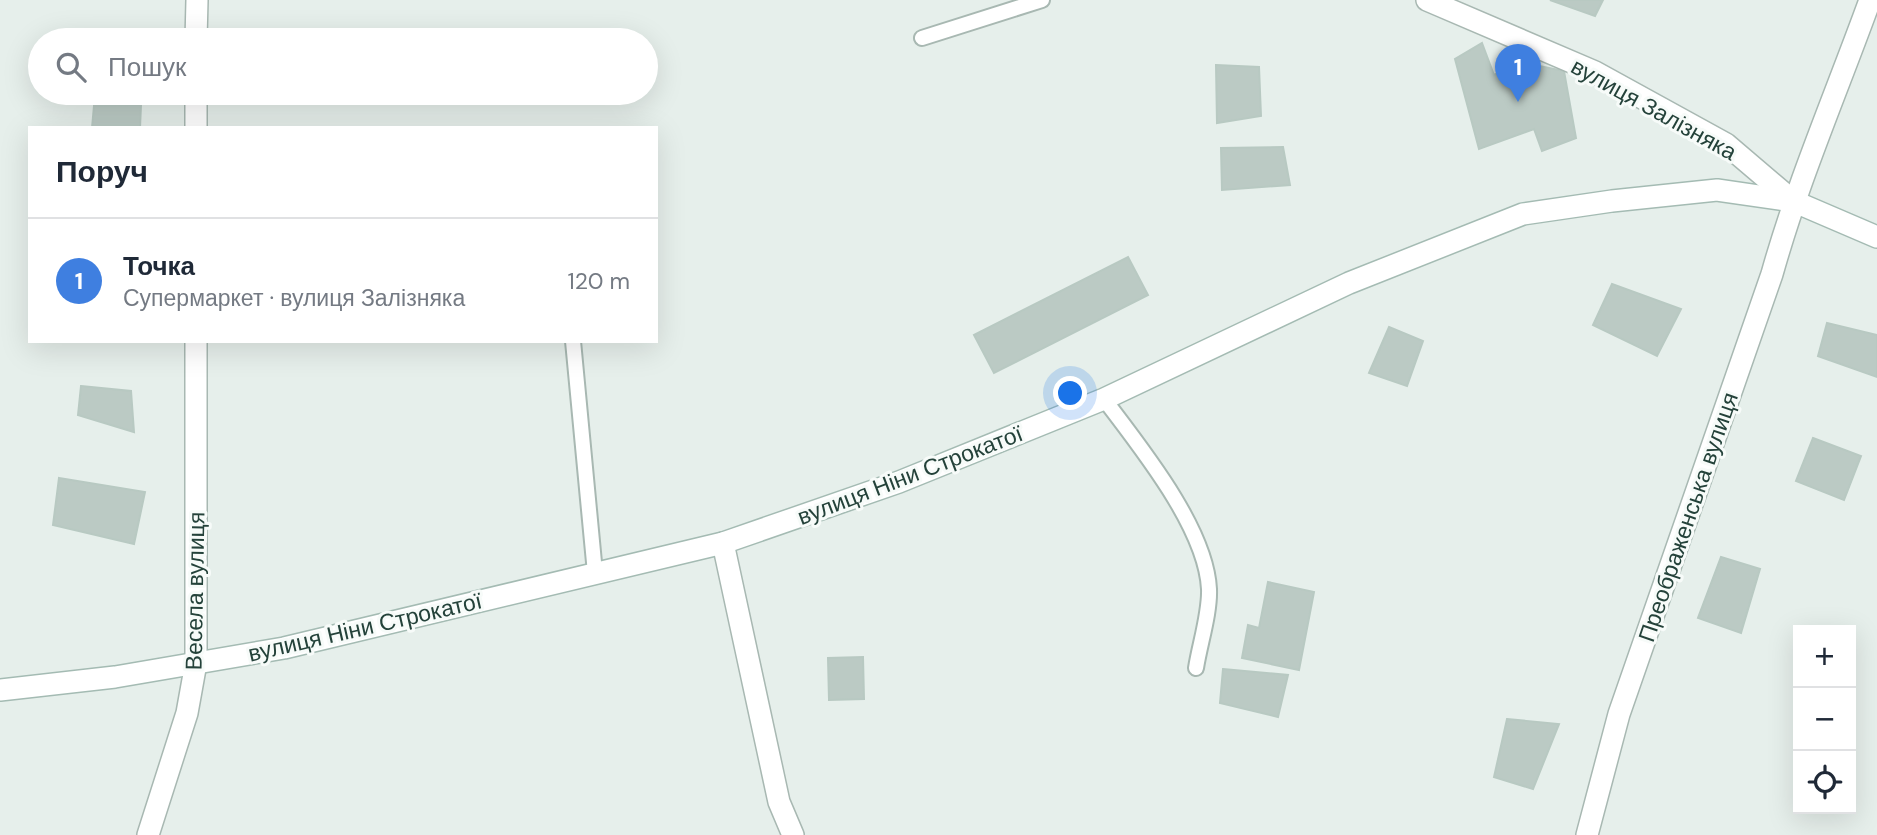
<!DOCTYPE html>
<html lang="uk">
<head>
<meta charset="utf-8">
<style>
  body { margin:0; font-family:"DM Sans",sans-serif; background:#f2f2f3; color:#1f2937 }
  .controls { position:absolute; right:21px; bottom:21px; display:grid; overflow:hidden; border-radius:0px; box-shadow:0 7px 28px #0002 }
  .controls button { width:63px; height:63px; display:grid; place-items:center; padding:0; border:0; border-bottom:2px solid #e0e1e3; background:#fff; color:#1f2937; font:35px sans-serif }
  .you { position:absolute; left:1071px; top:394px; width:24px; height:24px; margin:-18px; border:5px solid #fff; border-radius:50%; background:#1a73e8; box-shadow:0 0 0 10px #1a73e833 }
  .badge { display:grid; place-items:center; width:46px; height:46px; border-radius:50%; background:#7f5249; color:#fff; font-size:23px; font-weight:700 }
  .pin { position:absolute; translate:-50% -58px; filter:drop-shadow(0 2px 4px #0008) }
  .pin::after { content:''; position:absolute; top:37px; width:24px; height:21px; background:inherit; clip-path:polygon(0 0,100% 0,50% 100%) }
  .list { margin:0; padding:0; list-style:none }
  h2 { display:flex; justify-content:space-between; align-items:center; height:91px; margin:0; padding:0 28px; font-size:30px }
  h2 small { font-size:23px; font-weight:400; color:#747a83 }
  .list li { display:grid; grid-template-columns:46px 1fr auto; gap:21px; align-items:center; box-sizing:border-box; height:126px; padding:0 28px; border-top:2px solid #e0e1e3 }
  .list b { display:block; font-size:26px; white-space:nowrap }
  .list p { margin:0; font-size:23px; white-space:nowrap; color:#747a83 }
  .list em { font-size:23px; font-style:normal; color:#747a83 }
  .icon { flex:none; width:38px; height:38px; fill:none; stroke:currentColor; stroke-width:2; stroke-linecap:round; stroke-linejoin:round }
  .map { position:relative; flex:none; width:1877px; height:835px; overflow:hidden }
  .search { position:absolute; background:#fff; box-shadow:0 7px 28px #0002; left:28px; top:28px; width:630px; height:77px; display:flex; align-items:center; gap:18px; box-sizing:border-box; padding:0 24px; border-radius:38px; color:#747a83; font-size:26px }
  .panel { position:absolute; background:#fff; box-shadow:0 7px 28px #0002; left:28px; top:126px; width:630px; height:217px; border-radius:0px }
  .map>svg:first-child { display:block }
</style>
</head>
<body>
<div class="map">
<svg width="1877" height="835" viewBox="0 0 1877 835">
  <rect width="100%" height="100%" fill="#e6efeb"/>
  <!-- building -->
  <g fill="#bbcac4" stroke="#b8c9c2" stroke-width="2">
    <polygon points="1550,0 1603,0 1595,16"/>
    <polygon points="1482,43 1494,75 1520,62 1564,71 1576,138 1542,151 1534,129 1479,149 1455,59"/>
    <polygon points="1216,65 1259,67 1261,116 1217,123"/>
    <polygon points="141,105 140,128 92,128 94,106"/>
    <polygon points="1283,147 1290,185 1222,190 1221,148"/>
    <polygon points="1128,257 1148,295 994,373 974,335"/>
    <polygon points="1612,284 1681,309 1657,356 1593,325"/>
    <polygon points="1827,323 1877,335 1877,377 1818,356"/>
    <polygon points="1389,327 1423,341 1407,386 1369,373"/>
    <polygon points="81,386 131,391 134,432 78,415"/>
    <polygon points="1813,438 1861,456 1844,500 1796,481"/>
    <polygon points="59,478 145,492 134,544 53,525"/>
    <polygon points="1721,557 1760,569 1741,633 1698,618"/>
    <polygon points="1268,582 1314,592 1299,670 1242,658 1248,625 1259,628"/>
    <polygon points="863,657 864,699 829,700 828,658"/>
    <polygon points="1223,669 1288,675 1278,717 1220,703"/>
    <polygon points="1507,719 1559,724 1533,789 1494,777"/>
  </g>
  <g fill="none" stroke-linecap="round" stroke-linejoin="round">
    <!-- lane casing -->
    <g stroke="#a8b8b2" stroke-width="18">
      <g id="lane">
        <polyline points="922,38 1042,0"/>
        <polyline points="573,341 595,573"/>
        <path d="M1104,399C1141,448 1206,528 1209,589C1210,613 1200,643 1196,668"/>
      </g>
    </g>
    <!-- street casing -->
    <g stroke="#a8b8b2" stroke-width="24">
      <g id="street">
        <polyline points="1427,0 1595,72 1726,144 1793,201"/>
        <polyline points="196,40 197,0"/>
        <polyline points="196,128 196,93"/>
        <polyline points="723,543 779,802 793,835"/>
        <polyline points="148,835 187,713 196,663 196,341"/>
        <path d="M1587,835L1619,714L1772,274C1798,181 1837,91 1870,0"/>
      </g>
    </g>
    <!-- secondary casing -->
    <g stroke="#a4bbb3" stroke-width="24">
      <polyline id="secondary" points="0,690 115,677 284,648 723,543 899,482 1104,399 1349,283 1523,214 1612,201 1717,190 1793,201 1877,237"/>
    </g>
    <!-- lane -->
    <use href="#lane" stroke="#fff" stroke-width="14"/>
    <!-- street -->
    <use href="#street" stroke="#fff" stroke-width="21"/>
    <!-- secondary -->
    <use href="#secondary" stroke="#fff" stroke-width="21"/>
  </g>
  <g text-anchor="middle" stroke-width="6" stroke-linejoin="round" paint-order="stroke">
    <!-- street labels -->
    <g font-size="23" fill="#24423a" stroke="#f7fbf9">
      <text transform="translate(1654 109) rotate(29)" y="8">вулиця Залізняка</text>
      <text transform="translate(910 475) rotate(-21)" y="8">вулиця Ніни Строкатої</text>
      <text transform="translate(1688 517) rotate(-71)" y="8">Преображенська вулиця</text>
      <text transform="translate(195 591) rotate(-89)" y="8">Весела вулиця</text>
      <text transform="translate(365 627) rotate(-13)" y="8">вулиця Ніни Строкатої</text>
    </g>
  </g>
</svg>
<div class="controls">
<button>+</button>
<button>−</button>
<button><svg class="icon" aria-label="locate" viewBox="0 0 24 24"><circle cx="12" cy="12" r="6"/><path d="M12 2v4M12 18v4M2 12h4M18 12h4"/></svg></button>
</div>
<div class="you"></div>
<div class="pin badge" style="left:1518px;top:102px;background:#3f7fe0">1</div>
<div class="search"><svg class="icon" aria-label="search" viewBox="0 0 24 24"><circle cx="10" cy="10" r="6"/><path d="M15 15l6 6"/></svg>Пошук</div>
<section class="panel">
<h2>Поруч<small></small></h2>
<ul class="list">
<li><span class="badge" style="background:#3f7fe0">1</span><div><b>Точка</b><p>Супермаркет · вулиця Залізняка</p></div><em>120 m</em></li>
</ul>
</section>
</div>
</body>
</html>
